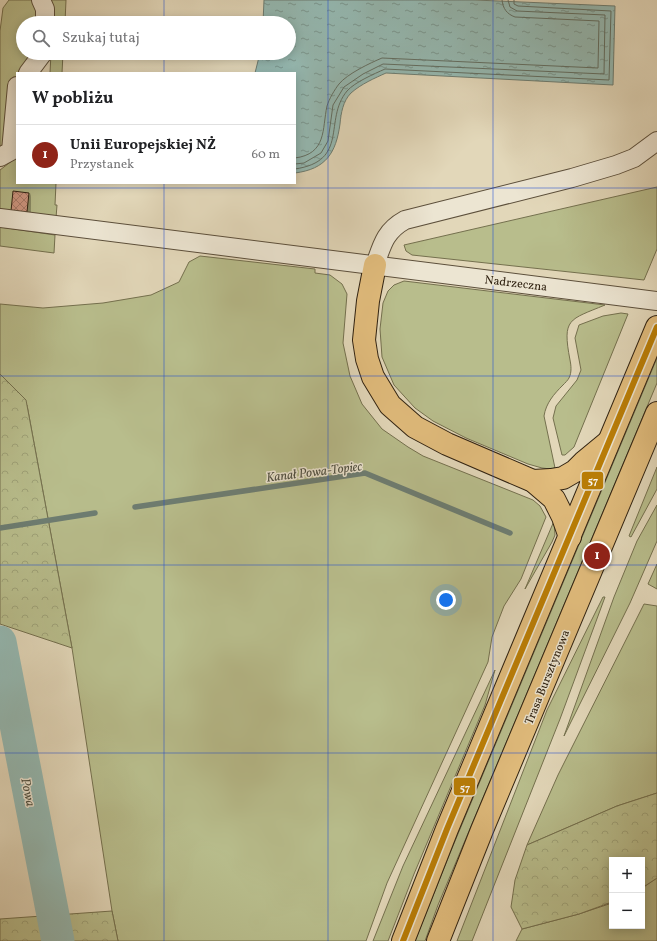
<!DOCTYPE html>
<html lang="pl">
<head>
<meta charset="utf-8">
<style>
  body { margin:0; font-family:Vollkorn,serif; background:#f2f2f2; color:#202124 }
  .controls { position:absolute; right:12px; bottom:12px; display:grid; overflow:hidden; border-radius:0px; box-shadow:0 2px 10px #0003 }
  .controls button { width:36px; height:36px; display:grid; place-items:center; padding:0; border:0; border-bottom:1px solid #e0e0e0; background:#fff; color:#202124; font:20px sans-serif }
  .you { position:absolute; left:446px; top:600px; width:14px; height:14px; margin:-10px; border:3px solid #fff; border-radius:50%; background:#1a73e8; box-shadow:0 0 0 6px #1a73e833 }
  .badge { display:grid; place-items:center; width:26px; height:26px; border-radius:50%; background:#8f2418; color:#fff; font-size:13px; font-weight:700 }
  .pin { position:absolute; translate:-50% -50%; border:2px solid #fff; box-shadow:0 1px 4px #0006 }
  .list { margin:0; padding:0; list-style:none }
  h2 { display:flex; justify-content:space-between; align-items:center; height:52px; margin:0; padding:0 16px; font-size:17px }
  h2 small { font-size:13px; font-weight:400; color:#757577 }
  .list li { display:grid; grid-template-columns:26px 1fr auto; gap:12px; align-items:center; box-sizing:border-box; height:60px; padding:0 16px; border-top:1px solid #e0e0e0 }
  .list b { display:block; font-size:15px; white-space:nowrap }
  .list p { margin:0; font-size:13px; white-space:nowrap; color:#757577 }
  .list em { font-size:13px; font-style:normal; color:#757577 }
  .icon { flex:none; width:22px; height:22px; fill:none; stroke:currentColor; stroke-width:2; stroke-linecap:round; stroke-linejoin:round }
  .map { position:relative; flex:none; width:657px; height:941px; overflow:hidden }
  .search { position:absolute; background:#fff; box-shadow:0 2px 10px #0003; left:16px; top:16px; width:280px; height:44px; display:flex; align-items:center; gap:10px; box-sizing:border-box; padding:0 14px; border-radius:22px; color:#757577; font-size:15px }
  .panel { position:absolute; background:#fff; box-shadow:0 2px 10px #0003; left:16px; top:72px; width:280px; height:112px; border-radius:0px }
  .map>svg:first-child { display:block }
</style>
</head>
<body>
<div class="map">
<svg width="657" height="941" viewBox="0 0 657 941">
  <defs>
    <pattern id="forest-crowns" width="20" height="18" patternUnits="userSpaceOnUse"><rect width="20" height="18" fill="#b8bd8c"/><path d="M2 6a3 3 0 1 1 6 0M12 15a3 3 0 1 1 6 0" fill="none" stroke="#9ea278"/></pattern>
    <pattern id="water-ripples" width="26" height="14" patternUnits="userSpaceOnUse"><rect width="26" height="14" fill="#95b9b2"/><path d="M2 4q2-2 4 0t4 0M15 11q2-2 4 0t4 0" fill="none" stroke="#7a968f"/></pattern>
    <pattern id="building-cross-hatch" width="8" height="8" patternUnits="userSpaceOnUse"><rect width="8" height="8" fill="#ce9681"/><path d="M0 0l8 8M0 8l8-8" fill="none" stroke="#a87a68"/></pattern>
    <filter id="shadow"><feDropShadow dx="4.5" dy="2.5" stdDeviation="1" flood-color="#0004"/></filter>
  </defs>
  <rect width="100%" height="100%" fill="#e2d7b9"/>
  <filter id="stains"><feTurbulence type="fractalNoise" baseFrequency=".005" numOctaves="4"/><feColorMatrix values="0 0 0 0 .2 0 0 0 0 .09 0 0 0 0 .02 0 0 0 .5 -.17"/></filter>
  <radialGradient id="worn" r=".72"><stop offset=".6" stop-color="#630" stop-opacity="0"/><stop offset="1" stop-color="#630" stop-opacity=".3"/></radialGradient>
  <!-- green -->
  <g fill="#b8bd8c" stroke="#74704e">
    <polygon points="9,0 31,0 34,2 39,23 23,23 23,53 36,53 22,73 17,73 6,142 0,149 0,31 3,8"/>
    <polygon points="48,0 66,0 65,23 52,23"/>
    <polygon points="51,53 63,53 62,73 50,73"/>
    <polygon points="17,157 17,183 56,183 55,205 57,205 56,218 0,210 0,170"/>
    <polygon points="657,187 657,249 644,280 412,255 406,251 404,245"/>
    <polygon points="0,227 55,235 54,253 0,246"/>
    <polygon points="200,256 315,269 315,273 330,275 342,284 347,294 343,343 350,376 362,404 382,429 408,447 423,456 533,500 540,506 546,517 521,579 504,606 492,637 488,662 387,883 366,941 118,941 112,911 72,648 27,405 0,377 0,304 43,308 103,303 151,295 179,282 189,262"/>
    <path d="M404,281L605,305C569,320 562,318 570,360C571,365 572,372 569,378C568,380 565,383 563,385C554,394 546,403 544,416L555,468L551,469L542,468L528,464L466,438L433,421L415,408L394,385L382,357L380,329L383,303L388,291L394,285Z"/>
    <polygon points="621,313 628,314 574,447 565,455 562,455 553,418 556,406 577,380 581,370 575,338 579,325 603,316"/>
    <polygon points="657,358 657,383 438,905 425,941 415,941 450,853"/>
    <polygon points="657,467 657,489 631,537 629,536"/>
    <polygon points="657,505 657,541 630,603 564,736 614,597 637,541"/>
    <polygon points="554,521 555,535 552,542 525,589"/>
    <polygon points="657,564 657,589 648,584"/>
    <polygon points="603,597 605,597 560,719 472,941 457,941 547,710"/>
    <polygon points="644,604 657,606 657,793 617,806 527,845 558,775"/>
    <polygon points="495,670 485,705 414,874 388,941 373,941 403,866"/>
    <polygon points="657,878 657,941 516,941 522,929 579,914 612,903 612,926 642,926 642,888"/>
  </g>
  <!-- forest -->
  <g fill="url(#forest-crowns)" stroke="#74704e">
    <polygon points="0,374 26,400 72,648 0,624"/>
    <polygon points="657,793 657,878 642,888 642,860 612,860 612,902 579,914 522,929 511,907 515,880 527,845 617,806"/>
    <polygon points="112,911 118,941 0,941 0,919"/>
  </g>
  <!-- water -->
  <path fill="url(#water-ripples)" stroke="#6d7d72" d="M264,0H475L615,6L613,85L386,73C375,78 361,84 351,93C343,101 341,113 340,124C336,153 326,169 295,173V73H255L260,53H289V23H263Z"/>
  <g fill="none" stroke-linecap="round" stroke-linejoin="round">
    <!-- shore -->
    <g stroke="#626e62" stroke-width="1">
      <path d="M295,158C327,154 322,129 327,106C329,99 335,89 339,84C347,74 370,63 382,58L598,68L599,21L515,17C507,14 503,9 502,0"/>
      <polyline points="295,164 304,163 321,153 328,141 333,105 344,87 363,74 383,64 604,74 605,15 517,11 510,7 508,0"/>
      <path d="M295,169C350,161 323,120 347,91C355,82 374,74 385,69L609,80L611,11L518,6L514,4V0"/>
    </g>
    <!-- stream -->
    <g stroke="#6d7d72" stroke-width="5.5">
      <polyline points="135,507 365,473 510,533"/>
      <polyline points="0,528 95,513"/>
    </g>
    <!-- river -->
    <polyline stroke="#95b9b2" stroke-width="33" points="0,642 58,941"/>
  </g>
  <!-- building -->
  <polygon fill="url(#building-cross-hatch)" stroke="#302211" filter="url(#shadow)" points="13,191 29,193 27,212 11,211"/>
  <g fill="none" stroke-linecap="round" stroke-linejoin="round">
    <!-- minor casing -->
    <g stroke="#5c4f3b" stroke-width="20">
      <g id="minor">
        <polyline points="41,0 45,9 45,23"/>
        <polyline points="28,73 43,53"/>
        <polyline points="0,157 11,151 17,86"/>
        <polyline points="0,218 657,301"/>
        <path d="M375,265C382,245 385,231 405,220L572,178L616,165L634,158L657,141"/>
      </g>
    </g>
    <!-- major casing -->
    <g stroke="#302211" stroke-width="24">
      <g id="major">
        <polyline points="375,265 368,301 364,340 367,359 373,377 390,405 415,427 447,444 533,481 554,499 563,517 570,537"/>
        <polyline points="533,481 551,480 563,478 575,471 584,462 607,443"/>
        <polyline points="403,941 447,829 657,327"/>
        <polyline points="438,941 482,830 657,413"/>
      </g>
    </g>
    <!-- minor -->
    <use href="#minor" stroke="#ece5d2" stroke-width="18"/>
    <!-- major -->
    <use href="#major" stroke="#e1bc7c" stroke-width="22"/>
    <!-- bus-1 casing -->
    <g stroke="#ece5d2" stroke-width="9">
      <polyline id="bus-1" points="403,941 447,829 657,327"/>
    </g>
    <!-- bus-1 -->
    <use href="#bus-1" stroke="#bb7e05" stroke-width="6"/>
  </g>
  <!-- grid -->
  <path fill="none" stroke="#1d4ed8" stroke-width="1" stroke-opacity="0.55" d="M164,0V23M328,0V941M493,0V941M164,53V73M164,183V941M0,188H657M0,376H657M0,565H657M0,753H657"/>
  <g text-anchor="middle" stroke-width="3" stroke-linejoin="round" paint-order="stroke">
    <!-- street labels -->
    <g font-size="12" fill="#302211" stroke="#ece5d2">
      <text transform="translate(516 283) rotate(7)" y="4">Nadrzeczna</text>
      <text transform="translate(547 677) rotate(-68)" y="4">Trasa Bursztynowa</text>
    </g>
    <!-- water labels -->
    <g font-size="13" font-style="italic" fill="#4e4f41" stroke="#ece5d2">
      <text transform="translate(314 471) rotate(-7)" y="5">Kanał Powa-Topiec</text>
      <text transform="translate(29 792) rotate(79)" y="5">Powa</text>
    </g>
  </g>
  <g stroke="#ece5d2" stroke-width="1.5">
    <rect x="581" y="471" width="23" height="19" rx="4" fill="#bb7e05"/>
    <rect x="453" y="777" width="23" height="19" rx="4" fill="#bb7e05"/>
  </g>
  <g font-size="11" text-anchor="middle" font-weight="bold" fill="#fff">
    <text x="593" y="484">57</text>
    <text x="465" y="791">57</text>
  </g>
  <rect width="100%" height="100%" filter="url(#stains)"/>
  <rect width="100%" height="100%" fill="url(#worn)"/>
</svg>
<div class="controls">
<button>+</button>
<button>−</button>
</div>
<div class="you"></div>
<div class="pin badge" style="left:597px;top:556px">1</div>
<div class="search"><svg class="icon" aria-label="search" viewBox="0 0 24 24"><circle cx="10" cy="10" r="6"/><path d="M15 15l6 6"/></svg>Szukaj tutaj</div>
<section class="panel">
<h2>W pobliżu<small></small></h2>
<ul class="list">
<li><span class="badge">1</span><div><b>Unii Europejskiej NŻ</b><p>Przystanek</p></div><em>60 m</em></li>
</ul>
</section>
</div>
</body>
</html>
